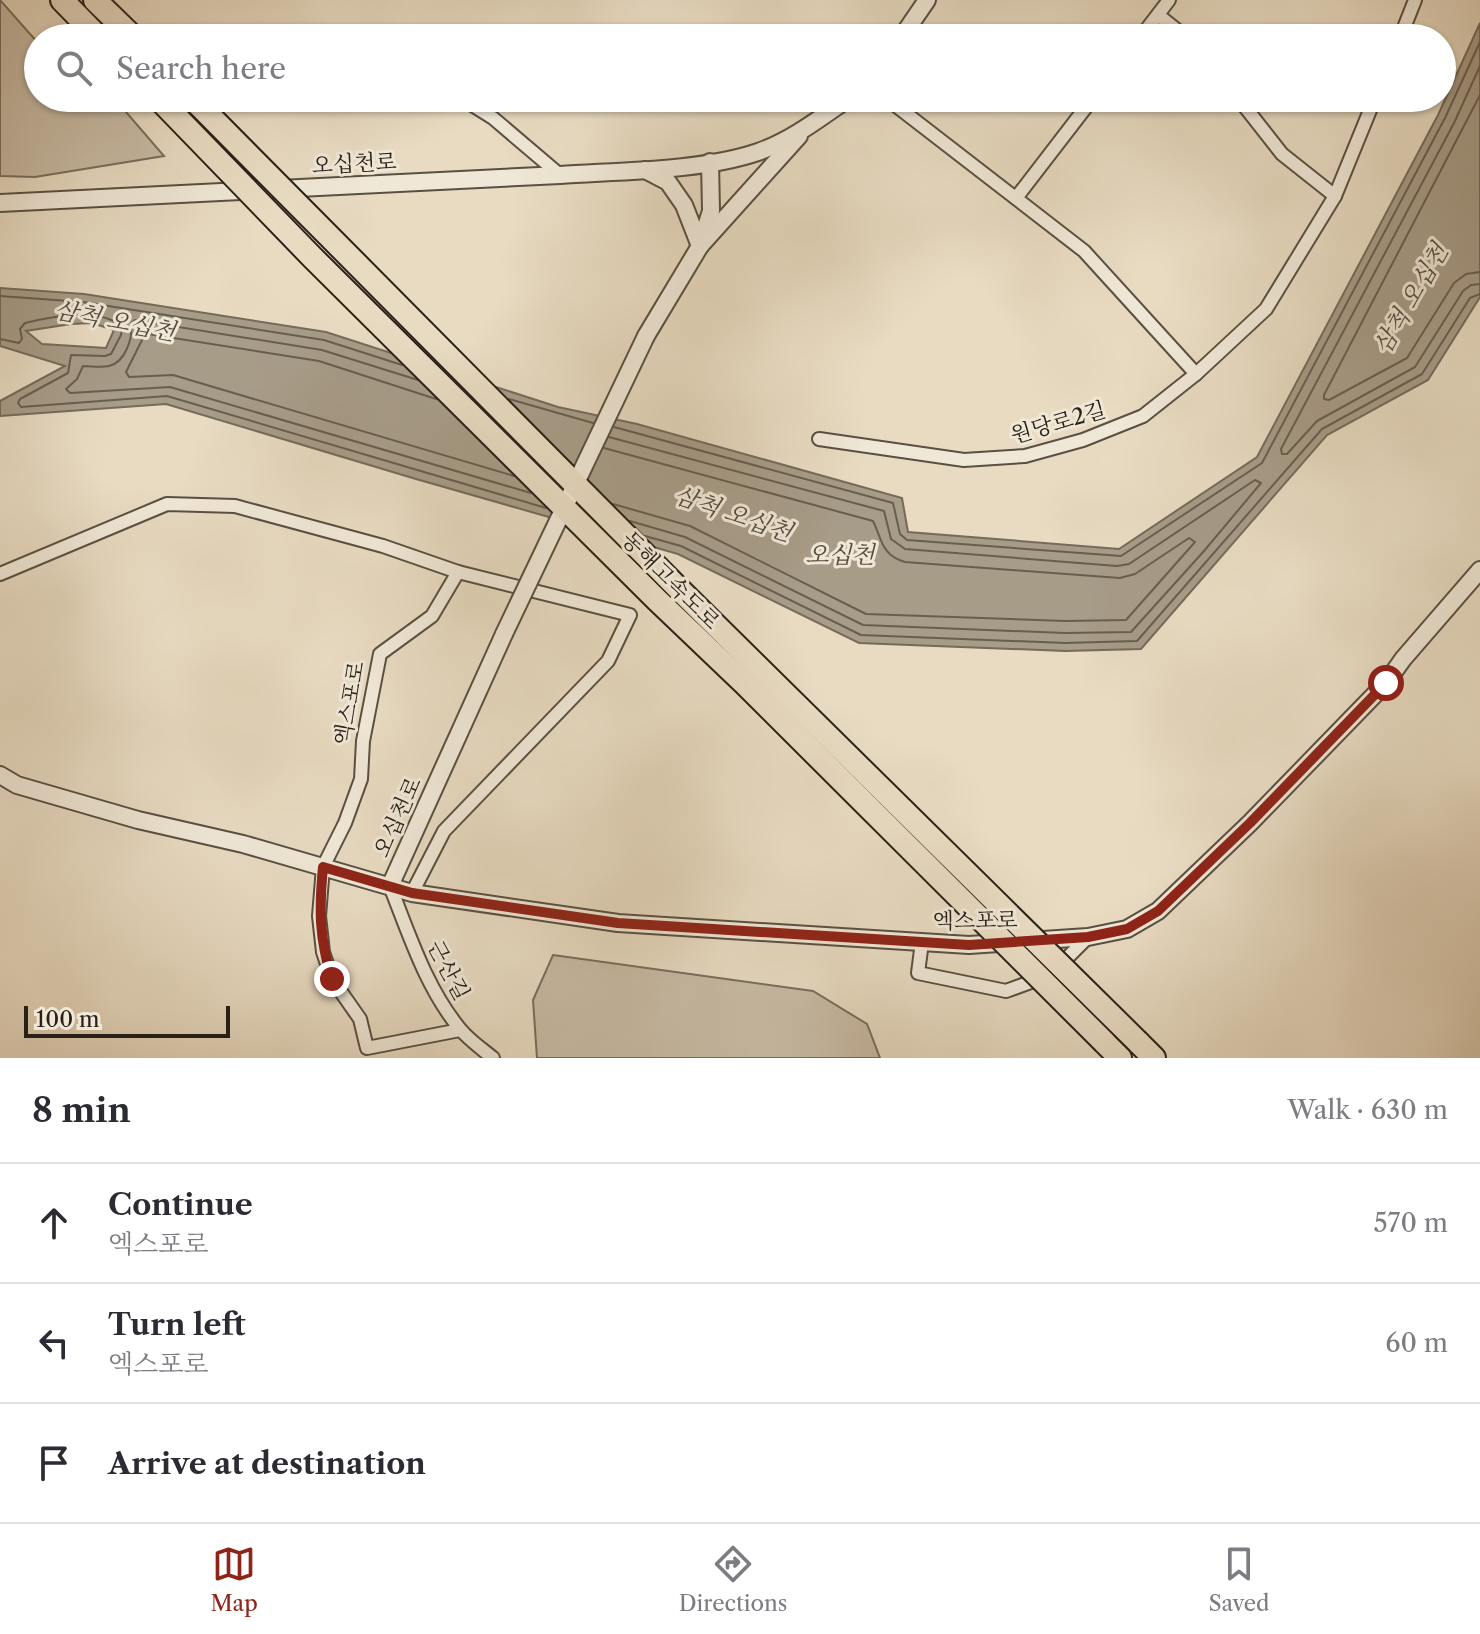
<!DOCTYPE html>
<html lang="en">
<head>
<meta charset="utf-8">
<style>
  body { margin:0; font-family:"Libre Caslon Text","Noto Serif KR",serif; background:#f7f7f7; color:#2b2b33 }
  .scale { position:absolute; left:24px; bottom:20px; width:206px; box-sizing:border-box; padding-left:8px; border:4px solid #292117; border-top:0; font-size:22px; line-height:28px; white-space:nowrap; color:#292117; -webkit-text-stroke:6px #f0e8d7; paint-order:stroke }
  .stop { position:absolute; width:24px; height:24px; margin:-18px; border:6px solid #8f2418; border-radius:50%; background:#fff }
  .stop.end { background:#8f2418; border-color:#fff; box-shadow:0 2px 8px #0008 }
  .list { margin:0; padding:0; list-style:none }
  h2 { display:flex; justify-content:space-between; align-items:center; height:104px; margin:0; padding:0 32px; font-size:34px }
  h2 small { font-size:26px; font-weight:400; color:#7c7c81 }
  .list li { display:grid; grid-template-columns:52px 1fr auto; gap:24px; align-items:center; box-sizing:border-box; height:120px; padding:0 32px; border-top:2px solid #e1e1e2 }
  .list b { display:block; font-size:30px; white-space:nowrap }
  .list p { margin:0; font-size:26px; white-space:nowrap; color:#7c7c81 }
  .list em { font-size:26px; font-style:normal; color:#7c7c81 }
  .icon { flex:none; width:44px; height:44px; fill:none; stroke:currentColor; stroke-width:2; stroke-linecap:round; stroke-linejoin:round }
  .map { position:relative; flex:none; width:1480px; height:1058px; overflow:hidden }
  .search { position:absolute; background:#fff; box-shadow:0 2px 6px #0004; left:24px; right:24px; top:24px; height:88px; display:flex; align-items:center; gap:20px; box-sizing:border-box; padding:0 28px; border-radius:44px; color:#7c7c81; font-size:30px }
  .sheet { height:464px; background:#fff }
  nav { display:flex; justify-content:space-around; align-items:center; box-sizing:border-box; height:112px; border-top:2px solid #e1e1e2; background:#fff; font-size:22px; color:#7c7c81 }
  nav a { display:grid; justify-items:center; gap:4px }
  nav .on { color:#8f2418 }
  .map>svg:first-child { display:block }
</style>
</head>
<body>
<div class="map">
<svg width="1480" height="1058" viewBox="0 0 1480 1058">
  <rect width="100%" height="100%" fill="#e8dbc2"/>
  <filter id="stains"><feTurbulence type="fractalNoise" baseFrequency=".0025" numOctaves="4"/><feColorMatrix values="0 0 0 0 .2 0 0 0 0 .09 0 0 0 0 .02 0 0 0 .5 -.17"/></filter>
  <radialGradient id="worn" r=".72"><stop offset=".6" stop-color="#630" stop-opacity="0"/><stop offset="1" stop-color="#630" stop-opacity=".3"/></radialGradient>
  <!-- green -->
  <g fill="#c8bba5" stroke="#786e5e" stroke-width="2">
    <polygon points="0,0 38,43 38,98 114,98 164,156 35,177 0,176"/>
    <polygon points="553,955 813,991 867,1024 880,1058 537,1058 533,1000"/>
  </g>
  <!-- water -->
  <path fill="#a79c88" stroke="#756b5b" stroke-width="2" fill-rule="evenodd" d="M1480,23V297L1428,380L1327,435L1141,649L1065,651L859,643L678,554L416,479L166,404L0,416V401L65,366L0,346V288L84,294L326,332L558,407L637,424L902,498L908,532L1119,549L1257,457L1438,115ZM92,323L114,330L106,348L42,344L26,331L71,324Z"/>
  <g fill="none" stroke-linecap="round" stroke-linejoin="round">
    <!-- shore -->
    <g stroke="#685e50" stroke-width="2">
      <polyline points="1480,66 1454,123 1281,449 1282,454 1287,454 1317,421 1415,367 1463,291 1471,285 1480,284"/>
      <polyline points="1480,95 1324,395 1324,399 1329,400 1407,358 1454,283 1466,274 1480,272"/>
      <polyline points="0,296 83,302 324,340 402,365"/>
      <path d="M0,339L19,343L22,339L20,329L25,323C49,317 105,306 122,328L121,335L111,354L105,356L71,355L68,373L20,399L18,403L21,407L167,396L546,508"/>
      <path d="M418,380L322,350L135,320L131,323C133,337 126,362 109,366C101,368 91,366 83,366L77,379L66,389L70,393L170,387L531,493"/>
      <polyline points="436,399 319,361 148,334 144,336 126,372 129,377 173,375 514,476"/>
      <polyline points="509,399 593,423"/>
      <polyline points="614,427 893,503 900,534 907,540 1121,556 1262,463 1445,118 1480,42"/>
      <polyline points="609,437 884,511 891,539 905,549 1117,566 1129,564 1255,480 1261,483 1204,551 1131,632 1065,633 863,625 685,537 630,521"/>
      <path d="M604,448L873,521C882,539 881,555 905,562L1120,578L1135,574L1189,538L1195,542L1126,620L1065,621L866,614L690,526L613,504"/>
      <polyline points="645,536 681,546 861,635 1065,643 1137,641 1322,429 1422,374 1470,298 1480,294"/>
    </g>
    <!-- minor casing -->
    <g stroke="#595042" stroke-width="16">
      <g id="minor">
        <polyline points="1158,15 1187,38"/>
        <polyline points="1140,38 1169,0"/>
        <polyline points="1400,38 1415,0"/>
        <polyline points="461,98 493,118 560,175"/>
        <polyline points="886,98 1084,251 1196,374"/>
        <polyline points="1238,98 1282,154 1335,196"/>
        <polyline points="1016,198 1093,98"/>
        <polyline points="819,439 964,460 1025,456 1083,440 1143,416 1196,374 1266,309 1335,196 1375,98"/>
        <polyline points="458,572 432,616 380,654 363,741 361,779 345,823 323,867 319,916 323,952 332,979 360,1019 367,1048 460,1030"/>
        <polyline points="0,574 167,504 235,506 383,546 458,572 630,615 608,661 444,831 412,893"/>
        <path d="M390,886C409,934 426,988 460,1029C469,1040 482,1049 493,1058"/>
        <polyline points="922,942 918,973 1006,991 1050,975 1088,937"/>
      </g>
    </g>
    <!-- tertiary casing -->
    <g stroke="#595042" stroke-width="20">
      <g id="tertiary">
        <polyline points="901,38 927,0"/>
        <polyline points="645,170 668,182 684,205 700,246 799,136"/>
        <path d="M0,203L560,175C619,171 703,171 758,152C792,140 820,118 849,98"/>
        <polyline points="646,336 700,246 711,211 710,162"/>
        <polyline points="0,775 17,785 138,820 243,844 412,893 618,923 969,945 1088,937 1127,929 1158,911 1250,823 1386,683 1403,659 1480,570"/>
        <polyline points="390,886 504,634"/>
      </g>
    </g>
    <!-- motorway casing -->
    <g stroke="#292117" stroke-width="26">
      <g id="motorway">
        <polyline points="62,0 99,38"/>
        <polyline points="95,0 134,38"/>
        <polyline points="1104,1042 1120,1058"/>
        <polyline points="1138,1042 1154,1058"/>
      </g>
    </g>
    <!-- minor -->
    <use href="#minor" stroke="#f0e8d7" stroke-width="12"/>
    <!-- tertiary -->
    <use href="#tertiary" stroke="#f0e8d7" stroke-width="16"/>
    <!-- motorway -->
    <use href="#motorway" stroke="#e8dbc2" stroke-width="22"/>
    <!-- tertiary-bridge casing -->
    <g stroke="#595042" stroke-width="20" stroke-linecap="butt">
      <polyline id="tertiary-bridge" points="504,634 646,336"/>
    </g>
    <!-- motorway-bridge casing -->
    <g stroke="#292117" stroke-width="26" stroke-linecap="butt">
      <g id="motorway-bridge">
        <polyline points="158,98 312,257 657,600 744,683 1104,1042"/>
        <polyline points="192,98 682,592 1138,1042"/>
      </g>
    </g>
    <!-- tertiary-bridge -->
    <use href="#tertiary-bridge" stroke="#f0e8d7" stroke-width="16"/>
    <!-- motorway-bridge -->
    <use href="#motorway-bridge" stroke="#e8dbc2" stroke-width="22"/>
  </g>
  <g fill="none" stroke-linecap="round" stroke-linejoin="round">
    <!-- route -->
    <path stroke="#8f2418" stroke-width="10" d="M332,979C319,938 319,909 323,867L412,893L618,923L969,945L1088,937L1127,929L1158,911L1250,823L1386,683"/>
  </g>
  <g text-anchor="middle" stroke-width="6" stroke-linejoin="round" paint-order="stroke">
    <!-- street labels -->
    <g font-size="22" fill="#292117" stroke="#f0e8d7">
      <text transform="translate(354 163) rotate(-3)" y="8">오십천로</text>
      <text transform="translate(1058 422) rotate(-16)" y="8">원당로2길</text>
      <text transform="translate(671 580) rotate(45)" y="8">동해고속도로</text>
      <text transform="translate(349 703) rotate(-80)" y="8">엑스포로</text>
      <text transform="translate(397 817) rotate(-66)" y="8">오십천로</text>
      <text transform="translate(975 920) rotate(-1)" y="8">엑스포로</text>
      <text transform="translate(449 970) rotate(62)" y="8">근산길</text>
    </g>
    <!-- water labels -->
    <g font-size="24" font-style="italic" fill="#554c3f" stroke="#f0e8d7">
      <text transform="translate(1411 299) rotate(-60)" y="8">삼척 오십천</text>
      <text transform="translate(115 321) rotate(11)" y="8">삼척 오십천</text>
      <text transform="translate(733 514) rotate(19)" y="8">삼척 오십천</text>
      <text x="840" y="563">오십천</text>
    </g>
  </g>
  <rect width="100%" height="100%" filter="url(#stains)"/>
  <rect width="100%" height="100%" fill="url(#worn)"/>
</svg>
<div class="scale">100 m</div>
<div class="stop" style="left:1386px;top:683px"></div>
<div class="stop end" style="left:332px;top:979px"></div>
<div class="search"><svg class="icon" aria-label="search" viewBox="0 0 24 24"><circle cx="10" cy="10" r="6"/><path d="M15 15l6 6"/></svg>Search here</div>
</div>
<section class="sheet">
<h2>8 min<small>Walk · 630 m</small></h2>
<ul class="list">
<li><svg class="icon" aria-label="ahead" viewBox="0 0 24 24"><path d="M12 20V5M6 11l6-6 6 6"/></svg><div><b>Continue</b><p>엑스포로</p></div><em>570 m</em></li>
<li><svg class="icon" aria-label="left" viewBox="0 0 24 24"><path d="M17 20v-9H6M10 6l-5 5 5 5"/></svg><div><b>Turn left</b><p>엑스포로</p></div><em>60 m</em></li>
<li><svg class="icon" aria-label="arrive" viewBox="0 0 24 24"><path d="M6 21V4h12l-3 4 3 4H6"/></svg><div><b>Arrive at destination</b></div></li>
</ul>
</section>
<nav>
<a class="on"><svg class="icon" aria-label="map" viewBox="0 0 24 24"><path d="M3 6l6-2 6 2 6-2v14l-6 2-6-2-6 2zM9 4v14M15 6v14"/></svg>Map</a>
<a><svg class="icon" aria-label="directions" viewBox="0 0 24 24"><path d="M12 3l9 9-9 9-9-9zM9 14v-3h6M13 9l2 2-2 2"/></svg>Directions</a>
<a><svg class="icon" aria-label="saved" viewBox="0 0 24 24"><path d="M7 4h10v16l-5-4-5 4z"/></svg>Saved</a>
</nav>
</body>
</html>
